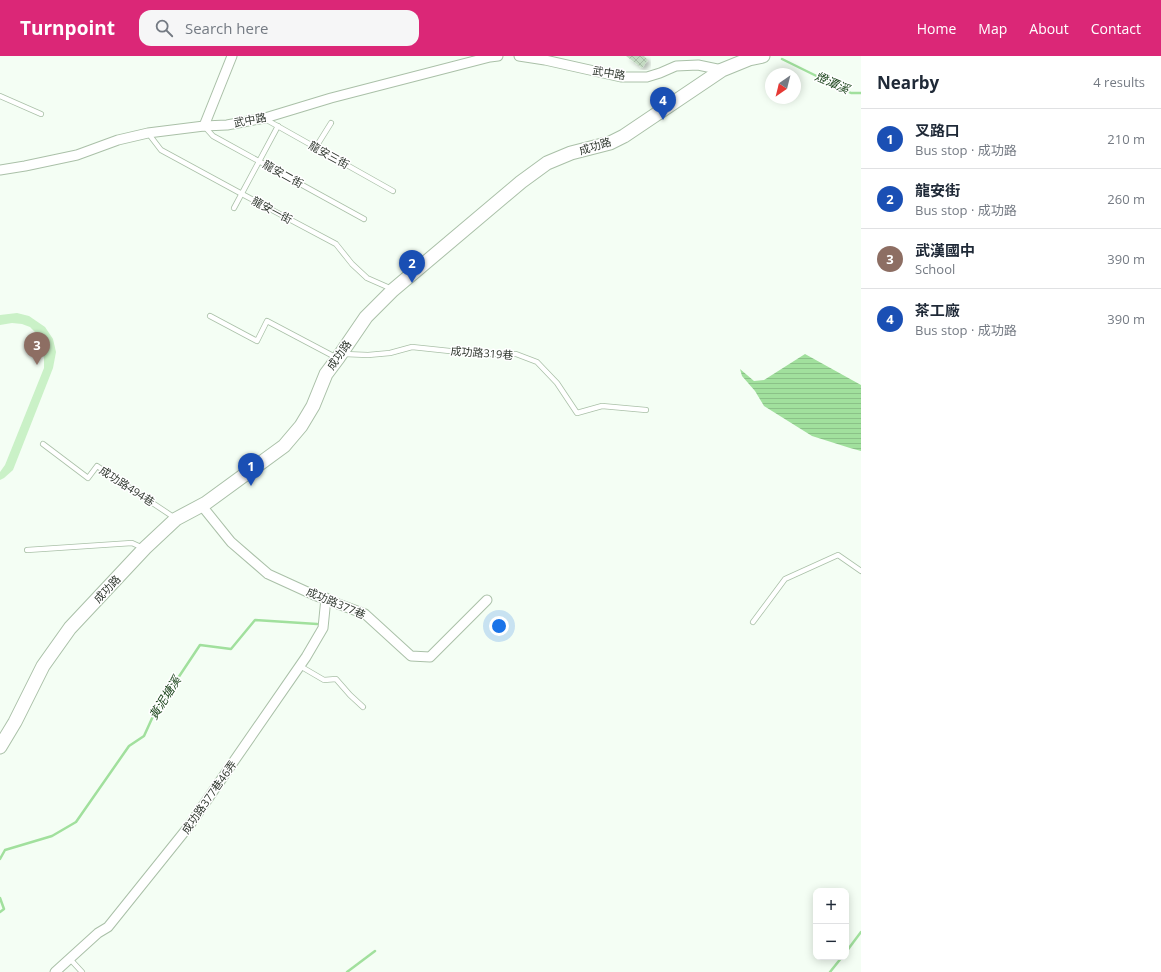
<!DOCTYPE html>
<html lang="en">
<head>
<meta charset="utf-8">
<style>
  body { margin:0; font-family:"Open Sans","Noto Sans TC",sans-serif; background:#f6f6f7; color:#1f2937 }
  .controls { position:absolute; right:12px; bottom:12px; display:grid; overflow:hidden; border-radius:8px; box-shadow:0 2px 10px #0003 }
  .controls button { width:36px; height:36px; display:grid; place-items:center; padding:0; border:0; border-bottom:1px solid #e0e1e3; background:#fff; color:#1f2937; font:20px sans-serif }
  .compass { position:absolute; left:765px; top:12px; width:36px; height:36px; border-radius:50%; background:#fff; box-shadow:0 2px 10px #0003; rotate:215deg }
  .you { position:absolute; left:499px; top:570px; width:14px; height:14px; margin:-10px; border:3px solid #fff; border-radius:50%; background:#1a73e8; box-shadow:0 0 0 6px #1a73e833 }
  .badge { display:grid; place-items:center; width:26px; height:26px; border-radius:50%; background:#db2777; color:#fff; font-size:13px; font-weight:700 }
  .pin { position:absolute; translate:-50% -33px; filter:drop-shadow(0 1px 2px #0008) }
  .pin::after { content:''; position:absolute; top:21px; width:14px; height:12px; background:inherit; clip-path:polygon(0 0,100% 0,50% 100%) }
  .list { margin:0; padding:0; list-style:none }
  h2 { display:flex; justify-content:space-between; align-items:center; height:52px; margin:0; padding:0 16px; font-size:17px }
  h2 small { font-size:13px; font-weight:400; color:#747a83 }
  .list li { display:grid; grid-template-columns:26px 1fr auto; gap:12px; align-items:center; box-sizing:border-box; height:60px; padding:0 16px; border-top:1px solid #e0e1e3 }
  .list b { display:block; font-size:15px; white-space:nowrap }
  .list p { margin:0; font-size:13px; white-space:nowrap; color:#747a83 }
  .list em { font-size:13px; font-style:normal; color:#747a83 }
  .icon { flex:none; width:22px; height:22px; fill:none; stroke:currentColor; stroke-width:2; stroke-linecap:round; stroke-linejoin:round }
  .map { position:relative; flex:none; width:861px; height:916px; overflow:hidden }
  header { display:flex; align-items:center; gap:24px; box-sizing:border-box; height:56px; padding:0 20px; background:#db2777; color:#fff }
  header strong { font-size:19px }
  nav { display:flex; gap:22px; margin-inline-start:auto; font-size:14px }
  .search { width:280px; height:36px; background:#f6f6f7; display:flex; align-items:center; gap:10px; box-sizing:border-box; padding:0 14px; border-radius:12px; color:#747a83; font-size:15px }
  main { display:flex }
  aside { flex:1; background:#fff }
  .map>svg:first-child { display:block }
</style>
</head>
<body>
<header>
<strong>Turnpoint</strong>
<div class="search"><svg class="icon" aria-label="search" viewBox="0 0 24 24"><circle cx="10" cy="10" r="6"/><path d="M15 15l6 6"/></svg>Search here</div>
<nav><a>Home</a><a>Map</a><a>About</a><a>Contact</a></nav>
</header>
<main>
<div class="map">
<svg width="861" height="916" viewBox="0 0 861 916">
  <defs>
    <pattern id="water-rules" width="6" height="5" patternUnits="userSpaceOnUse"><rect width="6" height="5" fill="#a1e09d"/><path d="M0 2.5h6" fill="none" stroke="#8bc188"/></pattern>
    <pattern id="building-cross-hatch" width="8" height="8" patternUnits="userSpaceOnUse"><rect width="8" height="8" fill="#c4dac2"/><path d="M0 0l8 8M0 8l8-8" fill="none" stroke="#a9bca7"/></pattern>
    <filter id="shadow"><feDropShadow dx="3" dy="3" stdDeviation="2" flood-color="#0004"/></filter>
  </defs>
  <rect width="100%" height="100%" fill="#f4fef4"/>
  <!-- pitch -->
  <polygon fill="#caf1c7" points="17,257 29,260 45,271 53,283 56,296 53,312 13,414 4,422 0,424 0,416 5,409 44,312 44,303 42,291 37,278 30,271 22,268 12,267 0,269 0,259"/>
  <!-- water -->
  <polygon fill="url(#water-rules)" points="805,298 861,329 861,395 850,392 812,380 764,350 755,335 742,320 740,313 754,325 764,324"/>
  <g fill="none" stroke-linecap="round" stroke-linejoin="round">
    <!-- stream -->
    <g stroke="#a1e09d" stroke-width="2.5">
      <polyline points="782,3 851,37 861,37"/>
      <polyline points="0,803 5,794 52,780 76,766 129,690 144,680 154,658 200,589 231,593 255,564 317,568"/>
      <polyline points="0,842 4,853 0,856"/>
      <polyline points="846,896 861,876"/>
      <polyline points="347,916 375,895"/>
      <polyline points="830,916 842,901"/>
    </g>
  </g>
  <!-- building -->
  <polygon fill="url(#building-cross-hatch)" filter="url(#shadow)" points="626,0 644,0 648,4 642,12"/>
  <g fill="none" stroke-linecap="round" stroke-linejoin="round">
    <!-- lane casing -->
    <g stroke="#aac0a8" stroke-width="6">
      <g id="lane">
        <polyline points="0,40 41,58"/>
        <polyline points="265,63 393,135"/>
        <polyline points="204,70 213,80 364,163"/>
        <polyline points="148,77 161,94 242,138 336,188 352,208 367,222 392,233"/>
        <polyline points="316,91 331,67"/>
        <polyline points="234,152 278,70"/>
        <polyline points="210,260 257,285 267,265 337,302"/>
        <polyline points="344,298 368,299 390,297 412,291 478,298 516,298 537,306 557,327 577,357 602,350 646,354"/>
        <polyline points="43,388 88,422 97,410 175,462"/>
        <polyline points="27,494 132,487 143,492"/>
        <polyline points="753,566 785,523 838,499 861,515"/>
        <polyline points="300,610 324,624 336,623 350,639 363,651"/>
        <polyline points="70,903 82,916"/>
      </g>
    </g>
    <!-- street casing -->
    <g stroke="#aac0a8" stroke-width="11">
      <g id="street">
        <polyline points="519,0 545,4 621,21 647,21 660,17 676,10 698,9 722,14"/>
        <polyline points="204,70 232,0"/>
        <polyline points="0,114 25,110 77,99 118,84 148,77 204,70 227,69 265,62 331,42 490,1 498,0"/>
        <polyline points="202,450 231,486 268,518 314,539 365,558 411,600 430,601 487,544"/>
        <polyline points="55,916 98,877 108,871 189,770 306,601 323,572 326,542"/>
      </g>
    </g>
    <!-- secondary casing -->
    <g stroke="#aac0a8" stroke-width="15">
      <polyline id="secondary" points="0,691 15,666 43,610 70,572 145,492 176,463 206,447 284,390 301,370 313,350 326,318 338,302 366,261 393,234 521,126 547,107 571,97 610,87 624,80 722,14 749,3 763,0"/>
    </g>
    <!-- lane -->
    <use href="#lane" stroke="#fff" stroke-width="4.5"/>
    <!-- street -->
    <use href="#street" stroke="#fff" stroke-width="9"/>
    <!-- secondary -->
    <use href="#secondary" stroke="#fff" stroke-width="13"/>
  </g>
  <g text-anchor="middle" stroke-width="3" stroke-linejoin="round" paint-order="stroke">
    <!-- street labels -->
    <g font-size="11" fill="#313930" stroke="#fff">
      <text transform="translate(609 17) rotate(9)" y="4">武中路</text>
      <text transform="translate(250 64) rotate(-11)" y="4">武中路</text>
      <text transform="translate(595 90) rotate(-17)" y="4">成功路</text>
      <text transform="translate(329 99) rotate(29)" y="4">龍安三街</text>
      <text transform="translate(283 118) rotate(29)" y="4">龍安二街</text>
      <text transform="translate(272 154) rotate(28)" y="4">龍安一街</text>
      <text transform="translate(482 297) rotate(4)" y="4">成功路319巷</text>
      <text transform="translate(339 299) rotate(-55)" y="4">成功路</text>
      <text transform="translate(127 430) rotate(33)" y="4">成功路494巷</text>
      <text transform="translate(107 533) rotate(-47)" y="4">成功路</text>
      <text transform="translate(336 547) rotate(23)" y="4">成功路377巷</text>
      <text transform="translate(209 741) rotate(-55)" y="4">成功路377巷46弄</text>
    </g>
    <!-- water labels -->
    <g font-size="12" font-style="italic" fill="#133e13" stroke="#fff">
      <text transform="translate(832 27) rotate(24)" y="4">燈潭溪</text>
      <text transform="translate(165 642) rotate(-58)" y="4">黃泥塘溪</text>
    </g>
  </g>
</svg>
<div class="controls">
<button>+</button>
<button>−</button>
</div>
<svg class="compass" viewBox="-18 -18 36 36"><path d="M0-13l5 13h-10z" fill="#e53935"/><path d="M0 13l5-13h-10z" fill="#747a83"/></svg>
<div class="you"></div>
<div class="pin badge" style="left:251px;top:430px;background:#1a4fb4">1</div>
<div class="pin badge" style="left:412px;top:227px;background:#1a4fb4">2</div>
<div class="pin badge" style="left:37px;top:309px;background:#8d6e63">3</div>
<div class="pin badge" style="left:663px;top:64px;background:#1a4fb4">4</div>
</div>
<aside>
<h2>Nearby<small>4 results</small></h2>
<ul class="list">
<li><span class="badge" style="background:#1a4fb4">1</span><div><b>叉路口</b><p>Bus stop · 成功路</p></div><em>210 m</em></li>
<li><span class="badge" style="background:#1a4fb4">2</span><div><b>龍安街</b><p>Bus stop · 成功路</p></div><em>260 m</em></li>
<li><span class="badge" style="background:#8d6e63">3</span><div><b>武漢國中</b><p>School</p></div><em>390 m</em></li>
<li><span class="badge" style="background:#1a4fb4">4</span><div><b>茶工廠</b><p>Bus stop · 成功路</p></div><em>390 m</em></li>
</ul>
</aside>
</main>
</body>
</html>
